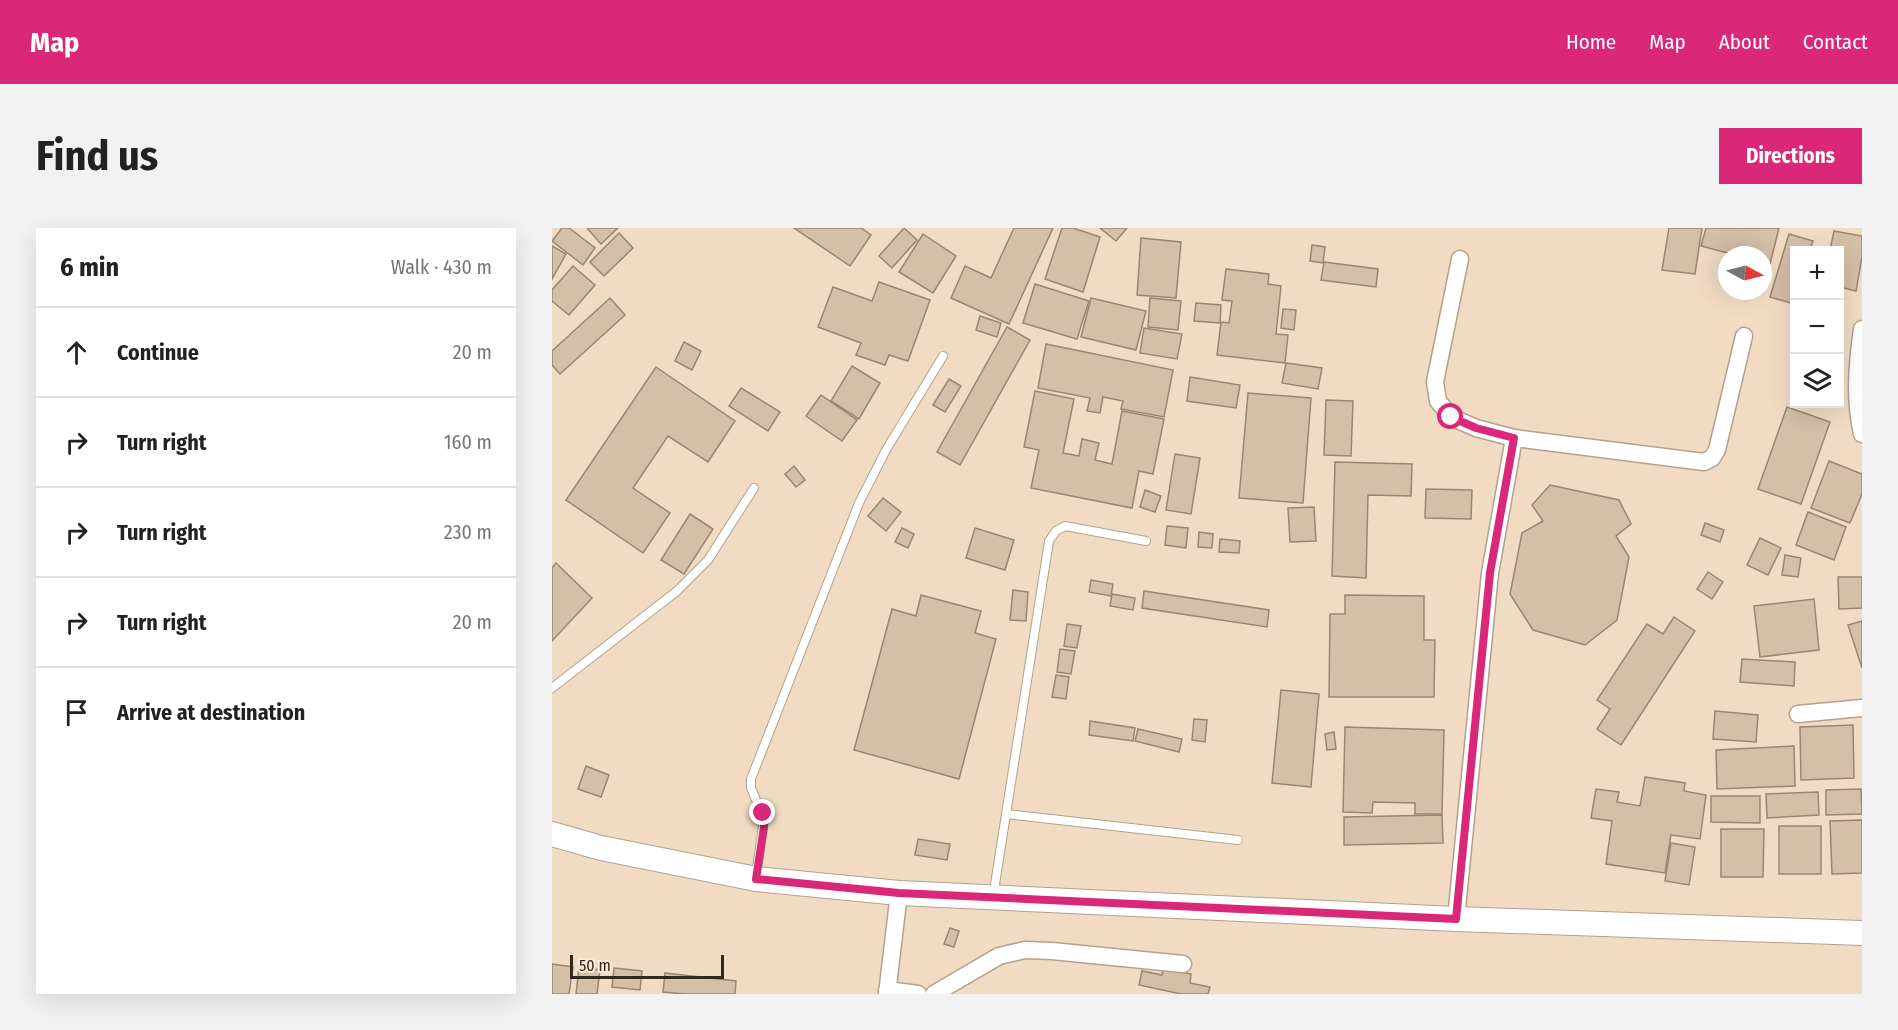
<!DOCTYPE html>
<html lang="en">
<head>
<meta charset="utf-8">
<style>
  body { margin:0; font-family:"Fira Sans Condensed",sans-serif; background:#f2f2f2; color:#222 }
  .controls { position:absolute; right:18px; top:18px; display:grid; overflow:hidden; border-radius:0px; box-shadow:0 6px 24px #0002 }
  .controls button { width:54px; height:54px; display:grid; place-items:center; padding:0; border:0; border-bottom:2px solid #e0e0e0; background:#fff; color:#222; font:30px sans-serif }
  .compass { position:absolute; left:1166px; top:18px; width:54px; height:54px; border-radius:50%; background:#fff; box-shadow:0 6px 24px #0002; rotate:97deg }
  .scale { position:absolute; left:18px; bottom:15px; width:154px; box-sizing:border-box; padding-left:6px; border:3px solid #312920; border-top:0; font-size:16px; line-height:21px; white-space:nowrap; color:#312920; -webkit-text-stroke:4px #ffe9d0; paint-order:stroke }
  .stop { position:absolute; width:18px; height:18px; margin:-14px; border:4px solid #db2777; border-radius:50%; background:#fff }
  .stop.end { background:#db2777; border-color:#fff; box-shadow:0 2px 6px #0008 }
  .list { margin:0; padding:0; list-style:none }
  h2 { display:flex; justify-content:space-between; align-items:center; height:78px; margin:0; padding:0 24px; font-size:26px }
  h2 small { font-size:20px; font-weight:400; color:#767676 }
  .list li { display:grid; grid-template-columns:39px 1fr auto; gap:18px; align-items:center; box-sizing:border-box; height:90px; padding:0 24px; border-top:2px solid #e0e0e0 }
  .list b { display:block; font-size:22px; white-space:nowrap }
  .list em { font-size:20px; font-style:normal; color:#767676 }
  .icon { flex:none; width:33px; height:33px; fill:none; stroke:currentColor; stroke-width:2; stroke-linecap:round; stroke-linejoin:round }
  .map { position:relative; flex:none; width:1310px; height:766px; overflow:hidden; border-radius:0px }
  header { display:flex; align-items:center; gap:36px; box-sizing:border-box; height:84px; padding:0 30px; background:#db2777; color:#fff }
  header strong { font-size:28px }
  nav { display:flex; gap:33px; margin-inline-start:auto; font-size:21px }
  .intro { display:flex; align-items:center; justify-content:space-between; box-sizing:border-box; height:144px; padding:0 36px }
  h1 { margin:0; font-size:42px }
  .button { padding:15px 27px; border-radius:0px; background:#db2777; color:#fff; font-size:21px; font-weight:700 }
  main { display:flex; gap:36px; padding:0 36px }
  aside { flex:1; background:#fff; border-radius:0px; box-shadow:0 6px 24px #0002 }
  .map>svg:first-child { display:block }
</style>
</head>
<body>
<header>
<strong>Map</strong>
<nav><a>Home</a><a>Map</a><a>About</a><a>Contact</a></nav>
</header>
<div class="intro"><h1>Find us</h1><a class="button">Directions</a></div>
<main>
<aside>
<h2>6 min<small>Walk · 430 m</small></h2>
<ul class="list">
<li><svg class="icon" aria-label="ahead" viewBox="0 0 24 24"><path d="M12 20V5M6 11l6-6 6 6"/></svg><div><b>Continue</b></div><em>20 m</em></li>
<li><svg class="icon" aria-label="right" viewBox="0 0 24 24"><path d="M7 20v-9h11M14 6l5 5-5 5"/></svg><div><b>Turn right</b></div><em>160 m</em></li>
<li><svg class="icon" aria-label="right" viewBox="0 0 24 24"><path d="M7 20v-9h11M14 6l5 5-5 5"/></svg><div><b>Turn right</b></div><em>230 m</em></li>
<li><svg class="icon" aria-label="right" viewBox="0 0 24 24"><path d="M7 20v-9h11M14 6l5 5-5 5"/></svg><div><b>Turn right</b></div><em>20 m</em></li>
<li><svg class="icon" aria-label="arrive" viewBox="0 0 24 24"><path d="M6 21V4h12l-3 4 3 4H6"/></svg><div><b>Arrive at destination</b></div></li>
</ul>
</aside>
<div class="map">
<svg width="1310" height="766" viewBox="0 0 1310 766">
  <rect width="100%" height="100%" fill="#f1dcc3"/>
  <!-- building -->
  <g fill="#d4bfa7" stroke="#9a8670" stroke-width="1.5">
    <polygon points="10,0 17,0 43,20 31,37 0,13"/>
    <polygon points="35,0 66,0 49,16"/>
    <polygon points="242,0 309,0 319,7 298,38"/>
    <polygon points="352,0 365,12 340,40 327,28"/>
    <polygon points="462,0 501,0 457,96 399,70 413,38 439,50"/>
    <polygon points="510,0 521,0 548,9 531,64 493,51"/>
    <polygon points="548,0 575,0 564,13"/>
    <polygon points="1117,0 1150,0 1143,46 1110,42"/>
    <polygon points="1154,0 1227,0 1211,64 1206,63 1211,63 1211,27 1183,27 1149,18"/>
    <polygon points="1282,3 1310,8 1310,29 1304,63 1288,59 1288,22 1278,22"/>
    <polygon points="67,5 81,20 52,48 38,34"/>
    <polygon points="371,6 404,28 381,65 347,44"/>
    <polygon points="1237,6 1261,13 1258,22 1242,22 1242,76 1218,69"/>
    <polygon points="589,10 629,14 624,70 585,67"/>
    <polygon points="760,17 773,19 771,35 758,33"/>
    <polygon points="0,18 14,26 0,51"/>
    <polygon points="772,34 826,41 824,59 769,52"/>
    <polygon points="21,38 43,57 17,87 0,73 0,62"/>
    <polygon points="674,41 717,46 716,56 729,58 724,106 736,107 733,135 665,127 669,94 677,95 680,73 670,72"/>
    <polygon points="327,54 378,72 356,133 337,127 333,137 304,127 309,115 266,99 281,59 320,73"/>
    <polygon points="483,56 537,73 525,111 471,95"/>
    <polygon points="58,70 73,87 8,146 0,137 0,123"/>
    <polygon points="539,70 594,83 584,122 529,109"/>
    <polygon points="598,70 629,73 626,102 596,99"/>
    <polygon points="644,75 669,77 668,95 642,93"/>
    <polygon points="731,81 744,82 742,102 729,100"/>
    <polygon points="428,88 449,95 445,109 424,102"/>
    <polygon points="455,99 478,112 408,237 385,224"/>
    <polygon points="592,100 630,106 625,131 588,125"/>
    <polygon points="132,114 149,123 140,142 123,133"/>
    <polygon points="494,116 621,142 612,189 569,181 571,173 551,169 548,185 535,183 538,170 486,160"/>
    <polygon points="734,135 770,140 766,161 730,155"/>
    <polygon points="300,138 328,155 307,191 279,173"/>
    <polygon points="104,139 183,193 156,234 116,208 81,260 118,285 91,325 14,272"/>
    <polygon points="638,149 688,157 684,180 635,173"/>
    <polygon points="397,151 409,158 393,184 381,177"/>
    <polygon points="189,160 228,184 216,203 177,178"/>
    <polygon points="483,163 522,171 511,225 527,228 530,211 547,215 543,232 560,236 570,183 612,191 601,246 587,243 580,280 479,260 487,222 472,219"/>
    <polygon points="696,165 759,170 751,275 687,270"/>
    <polygon points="269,167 305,192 290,213 254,188"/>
    <polygon points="774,172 801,173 799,228 772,227"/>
    <polygon points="1235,179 1278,194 1249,276 1206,261"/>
    <polygon points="623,226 648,230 639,286 614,282"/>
    <polygon points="1277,233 1310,246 1310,266 1298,295 1259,280"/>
    <polygon points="783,234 860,236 859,268 816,267 814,350 780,348"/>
    <polygon points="242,238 253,252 244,259 233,246"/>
    <polygon points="998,257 1067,272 1079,296 1064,308 1077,329 1065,392 1033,417 981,402 958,366 970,305 991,293 980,277"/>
    <polygon points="874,261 920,262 919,291 873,290"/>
    <polygon points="593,262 609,268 603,284 588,279"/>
    <polygon points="331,270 349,284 334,303 316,288"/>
    <polygon points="762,279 764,313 738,314 736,280"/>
    <polygon points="1256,284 1294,299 1282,332 1244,317"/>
    <polygon points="138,286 161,301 132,346 109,332"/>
    <polygon points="1153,295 1172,302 1168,314 1149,307"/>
    <polygon points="615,298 636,300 634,320 613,317"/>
    <polygon points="350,300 362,306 356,320 343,314"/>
    <polygon points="423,300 462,312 453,342 414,330"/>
    <polygon points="647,304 661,306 660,320 646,319"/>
    <polygon points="1208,310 1229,320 1216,347 1195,337"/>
    <polygon points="668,311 688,313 687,325 667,324"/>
    <polygon points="1233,327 1249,330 1246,349 1230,347"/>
    <polygon points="4,335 40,370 0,413 0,340"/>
    <polygon points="1156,344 1171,354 1160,371 1145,361"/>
    <polygon points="1286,349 1310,349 1310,380 1287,381"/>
    <polygon points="539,352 561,356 559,368 537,364"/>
    <polygon points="461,362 476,364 474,393 458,392"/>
    <polygon points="592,363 717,382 715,399 590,380"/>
    <polygon points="560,366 583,370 581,382 558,378"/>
    <polygon points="369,367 429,383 423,405 444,411 407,551 302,522 340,381 364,388"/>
    <polygon points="793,367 872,368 872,412 883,412 882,469 777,469 778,386 793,386"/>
    <polygon points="1262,371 1267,422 1208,429 1202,378"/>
    <polygon points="1122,389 1143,403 1069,517 1045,501 1058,481 1045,472 1095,396 1111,406"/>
    <polygon points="1310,393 1310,440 1296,397"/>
    <polygon points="515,396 529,398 525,420 512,418"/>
    <polygon points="508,421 523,423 519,446 505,444"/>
    <polygon points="1190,431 1243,434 1242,458 1188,454"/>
    <polygon points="504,447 517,449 514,471 500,469"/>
    <polygon points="729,462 767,466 759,559 720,555"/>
    <polygon points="1163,483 1206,487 1204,514 1161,511"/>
    <polygon points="642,491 655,492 653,514 640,512"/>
    <polygon points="538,493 583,500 581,513 537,507"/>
    <polygon points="1301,497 1302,550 1249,552 1248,499"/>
    <polygon points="793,499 892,502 890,586 863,586 863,575 821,574 820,585 791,584"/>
    <polygon points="586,501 630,511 627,524 583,513"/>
    <polygon points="782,504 784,521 775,522 773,506"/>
    <polygon points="1242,518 1243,558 1165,561 1164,522"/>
    <polygon points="34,538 57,547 49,569 26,561"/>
    <polygon points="1093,549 1133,555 1132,563 1154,567 1148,611 1119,607 1113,645 1054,636 1060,593 1039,590 1044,561 1067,564 1065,574 1088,578"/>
    <polygon points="1309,561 1310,586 1274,587 1274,562"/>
    <polygon points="1266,564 1267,587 1215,590 1214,566"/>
    <polygon points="1159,568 1208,568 1208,595 1159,594"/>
    <polygon points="890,587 891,615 792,617 792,589"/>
    <polygon points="1310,592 1310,645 1280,646 1278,593"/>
    <rect x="1227" y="598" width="42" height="48"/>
    <polygon points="1169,601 1212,601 1211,649 1169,649"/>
    <polygon points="366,611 398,616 395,632 363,627"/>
    <polygon points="1119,615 1143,619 1137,657 1113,653"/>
    <polygon points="398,700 407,703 402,719 392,716"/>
    <polygon points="0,736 21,739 17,766 0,766"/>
    <polygon points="27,739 48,742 45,766 24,766"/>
    <polygon points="62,740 90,743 88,762 60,759"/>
    <polygon points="611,740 639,746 638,755 658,759 656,766 629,766 587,757 590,743 610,747"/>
    <polygon points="113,745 184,753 183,766 132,766 111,764"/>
  </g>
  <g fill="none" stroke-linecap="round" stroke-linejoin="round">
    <!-- service casing -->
    <g stroke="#b5a18a" stroke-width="10">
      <g id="service">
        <polyline points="0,460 125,363 156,332 202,260"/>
        <polyline points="454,586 686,612"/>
        <polyline points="204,648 212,591 199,560 199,551 307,275 334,222 391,128"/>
        <polyline points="441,669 497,313 504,303 513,298 594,313"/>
      </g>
    </g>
    <!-- minor casing -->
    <g stroke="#b5a18a" stroke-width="19">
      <g id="minor">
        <polyline points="908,31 883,154 886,173 899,189 924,200 962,210 1152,234 1160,230 1165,222 1192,108"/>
        <path d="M1310,101C1305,136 1302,171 1310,206"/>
        <polyline points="1246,486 1310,480"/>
        <polyline points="904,691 938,345 962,210"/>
        <polyline points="335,762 366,766"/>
        <polyline points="335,766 347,665"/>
        <polyline points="382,766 447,728 473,722 500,723 631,736"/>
      </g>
    </g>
    <!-- secondary casing -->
    <g stroke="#b5a18a" stroke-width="26">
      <polyline id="secondary" points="0,606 49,620 204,651 347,665 904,691 1310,705"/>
    </g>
    <!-- service -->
    <use href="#service" stroke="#fff" stroke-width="8"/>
    <!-- minor -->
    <use href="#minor" stroke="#fff" stroke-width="16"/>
    <!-- secondary -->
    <use href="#secondary" stroke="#fff" stroke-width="24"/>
  </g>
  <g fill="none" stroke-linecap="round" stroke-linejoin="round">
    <!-- route -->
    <polyline stroke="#db2777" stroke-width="8" points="211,585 212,599 204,651 347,665 904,691 938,345 962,210 924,200 899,189"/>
  </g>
</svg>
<div class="controls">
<button>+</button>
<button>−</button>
<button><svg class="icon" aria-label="layers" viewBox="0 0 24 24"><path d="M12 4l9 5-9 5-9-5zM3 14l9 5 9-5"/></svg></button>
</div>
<svg class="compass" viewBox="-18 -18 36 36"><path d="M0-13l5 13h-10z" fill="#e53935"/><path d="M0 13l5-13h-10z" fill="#767676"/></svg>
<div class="scale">50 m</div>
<div class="stop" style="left:899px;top:189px"></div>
<div class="stop end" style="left:211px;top:585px"></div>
</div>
</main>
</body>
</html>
